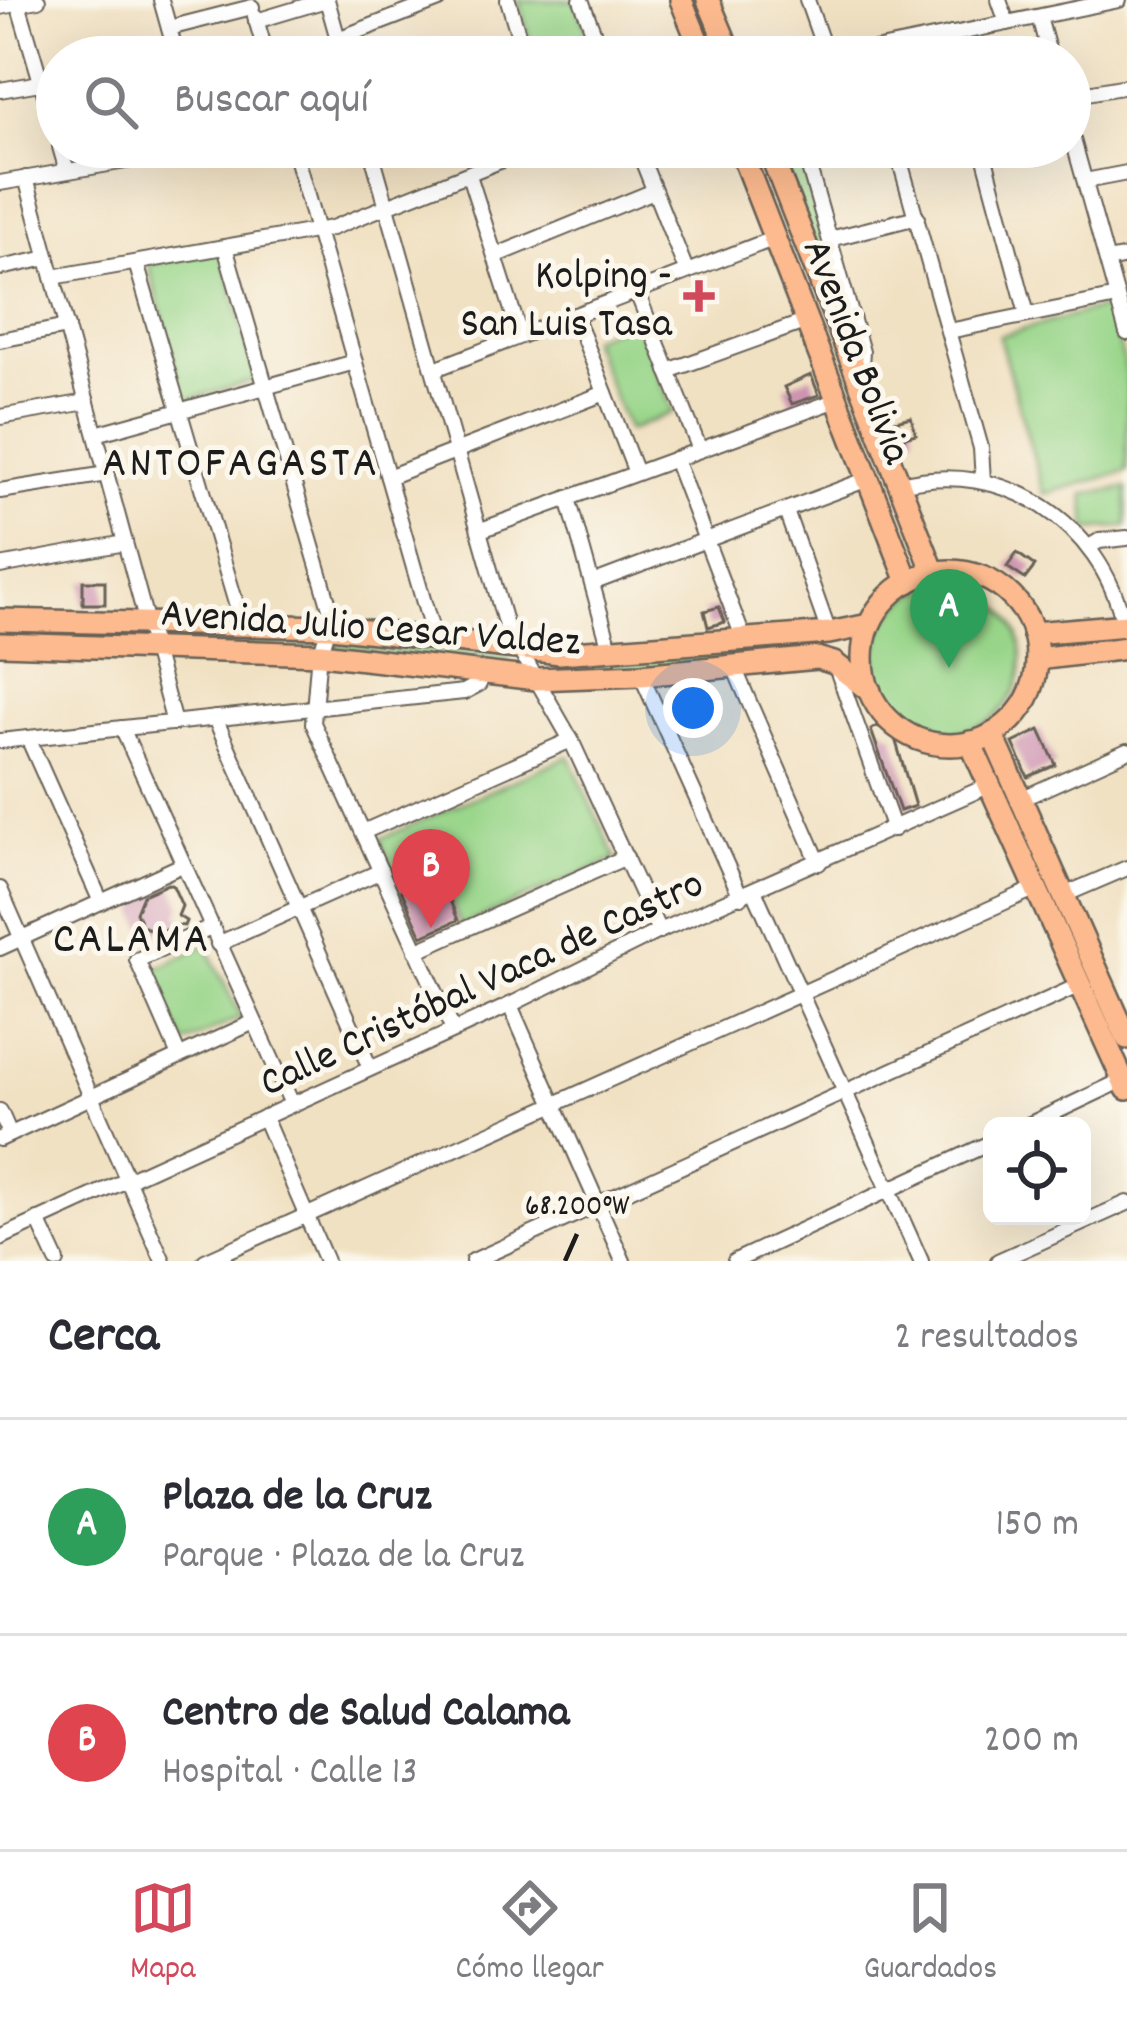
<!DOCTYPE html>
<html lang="es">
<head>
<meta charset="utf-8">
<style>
  body { margin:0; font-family:Dekko,sans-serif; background:#f7f7f7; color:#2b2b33 }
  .controls { position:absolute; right:36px; bottom:36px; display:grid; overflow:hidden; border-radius:18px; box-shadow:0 12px 48px #0002 }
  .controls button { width:108px; height:108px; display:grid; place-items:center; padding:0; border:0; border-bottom:3px solid #e1e1e2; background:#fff; color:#2b2b33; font:60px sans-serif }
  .you { position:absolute; left:693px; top:708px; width:42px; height:42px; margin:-30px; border:9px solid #fff; border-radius:50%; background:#1a73e8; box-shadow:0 0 0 18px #1a73e833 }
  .badge { display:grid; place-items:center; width:78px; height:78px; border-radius:50%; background:#d1495b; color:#fff; font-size:39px; font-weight:700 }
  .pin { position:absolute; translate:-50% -99px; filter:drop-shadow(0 3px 6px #0008) }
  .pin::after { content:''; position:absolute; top:63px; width:42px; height:36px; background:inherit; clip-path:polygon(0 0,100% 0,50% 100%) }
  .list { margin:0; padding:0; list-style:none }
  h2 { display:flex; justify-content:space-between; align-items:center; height:156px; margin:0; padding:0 48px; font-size:51px }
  h2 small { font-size:39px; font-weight:400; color:#7c7c81 }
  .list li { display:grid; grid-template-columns:78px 1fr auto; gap:36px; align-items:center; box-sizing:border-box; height:216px; padding:0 48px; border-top:3px solid #e1e1e2 }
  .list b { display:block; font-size:45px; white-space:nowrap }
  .list p { margin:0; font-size:39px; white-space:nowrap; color:#7c7c81 }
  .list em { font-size:39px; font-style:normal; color:#7c7c81 }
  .icon { flex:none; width:66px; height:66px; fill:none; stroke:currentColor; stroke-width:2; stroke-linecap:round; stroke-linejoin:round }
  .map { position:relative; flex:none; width:1127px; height:1261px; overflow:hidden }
  .search { position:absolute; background:#fff; box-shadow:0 12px 48px #0002; left:36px; right:36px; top:36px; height:132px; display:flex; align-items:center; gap:30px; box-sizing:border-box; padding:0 42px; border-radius:66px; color:#7c7c81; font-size:45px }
  .sheet { height:588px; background:#fff }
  nav { display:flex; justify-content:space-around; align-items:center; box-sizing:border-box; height:168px; border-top:3px solid #e1e1e2; background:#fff; font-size:33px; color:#7c7c81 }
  nav a { display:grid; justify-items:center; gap:6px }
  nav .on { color:#d1495b }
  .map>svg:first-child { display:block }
</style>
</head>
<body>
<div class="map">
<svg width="1127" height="1261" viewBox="0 0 1127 1261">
  <rect width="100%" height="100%" fill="#fbf7ec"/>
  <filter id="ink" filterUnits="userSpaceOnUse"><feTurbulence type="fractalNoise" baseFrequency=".00833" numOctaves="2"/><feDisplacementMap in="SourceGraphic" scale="24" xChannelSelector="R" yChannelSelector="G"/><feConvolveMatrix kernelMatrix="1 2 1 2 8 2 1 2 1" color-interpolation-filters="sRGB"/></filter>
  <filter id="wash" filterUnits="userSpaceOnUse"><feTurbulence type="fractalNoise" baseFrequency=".004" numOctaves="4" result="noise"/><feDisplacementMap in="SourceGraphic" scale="48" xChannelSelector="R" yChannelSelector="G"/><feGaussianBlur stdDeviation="2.7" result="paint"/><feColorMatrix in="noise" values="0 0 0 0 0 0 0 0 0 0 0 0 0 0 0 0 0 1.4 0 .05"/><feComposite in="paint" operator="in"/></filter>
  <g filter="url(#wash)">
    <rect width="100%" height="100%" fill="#f1e1c3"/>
    <!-- green -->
    <g fill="#98d589" stroke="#5a7852" stroke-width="3">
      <polygon points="518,0 575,0 598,57 535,57"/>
      <polygon points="776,147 798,147 856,348"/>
      <polygon points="221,250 257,380 185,400 148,264"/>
      <polygon points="1108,306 1127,373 1127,471 1044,494 999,336"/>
      <polygon points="635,320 673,412 628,431 590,338"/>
      <polygon points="838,360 885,478 878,481 832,361"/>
      <polygon points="1127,488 1127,526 1088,530 1084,494"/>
      <circle cx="949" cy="659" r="73"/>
      <polygon points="160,633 317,637 319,641 317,645 163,642"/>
      <polygon points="338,637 507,656 508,661 505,666 334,647"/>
      <polygon points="795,644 791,654 647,670 557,668 557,663"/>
      <polygon points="569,756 616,859 461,926 439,874 401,890 380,839"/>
      <polygon points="206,945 241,1017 185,1044 150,972"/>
    </g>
    <g id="blocks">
      <!-- building -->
      <g fill="#cd93b1">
        <polygon points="811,375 819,395 792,404 784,387"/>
        <polygon points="911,417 916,434 898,439 891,422"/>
        <polygon points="1017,553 1035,566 1025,579 1007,567"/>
        <rect x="83" y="581" width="22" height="23"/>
        <polygon points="719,607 725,622 708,627 704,611"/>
        <polygon points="877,726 894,735 915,806 900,811 871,730"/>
        <polygon points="1040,730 1056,765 1028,777 1013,743"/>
        <polygon points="439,874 458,920 422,936 401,890"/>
        <polygon points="168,884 173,886 182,906 178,916 186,921 184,926 175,925 159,933 142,926 136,912 143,895"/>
      </g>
    </g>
  </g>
  <g filter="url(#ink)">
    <use href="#blocks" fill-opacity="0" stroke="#676156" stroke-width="3"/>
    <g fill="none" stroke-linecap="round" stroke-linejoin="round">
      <!-- street casing -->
      <g stroke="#676156" stroke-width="18">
        <g id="street">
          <polyline points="17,0 57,136"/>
          <polyline points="161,0 177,57"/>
          <polyline points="327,0 343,57"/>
          <polyline points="508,0 525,57"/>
          <polyline points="581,0 603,57"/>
          <polyline points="807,0 827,57"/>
          <polyline points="999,0 1007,23"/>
          <polyline points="0,7 38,0"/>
          <polyline points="255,16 267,57"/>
          <polyline points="1039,17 1050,57"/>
          <polyline points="256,21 326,0"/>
          <polyline points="169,28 252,7"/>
          <polyline points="951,34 957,57"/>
          <polyline points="338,39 439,0"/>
          <polyline points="841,57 1119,0"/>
          <polyline points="0,90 57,80"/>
          <polyline points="1070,96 1127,86"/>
          <polyline points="1070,129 1127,333"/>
          <polyline points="60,147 67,171"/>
          <polyline points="293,147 435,641"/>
          <polyline points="370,147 506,626 571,740 659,931"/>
          <polyline points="637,147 686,270"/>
          <polyline points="803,147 862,352 860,376"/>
          <polyline points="896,147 981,448 983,481"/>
          <polyline points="982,147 1027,314"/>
          <polyline points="469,175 520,335"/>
          <polyline points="26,178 174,723"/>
          <polyline points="1085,181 1127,173"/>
          <polyline points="0,183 206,147"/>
          <polyline points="830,239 917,217"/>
          <polyline points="225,247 332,615 318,663 313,723 453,1030"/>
          <polyline points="495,256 654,191"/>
          <polyline points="1107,261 1127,257"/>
          <polyline points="136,263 242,624"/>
          <polyline points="0,268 48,258"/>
          <polyline points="53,277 332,228 535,147"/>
          <polyline points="636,290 700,450"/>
          <polyline points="575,315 636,473"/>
          <polyline points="949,331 1117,297"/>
          <polyline points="0,340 67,327"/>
          <polyline points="435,369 775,238"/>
          <polyline points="668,371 807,321"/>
          <polyline points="0,417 87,402"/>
          <polyline points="96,434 355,362"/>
          <polyline points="675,459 743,637"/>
          <polyline points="388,477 605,393"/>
          <path d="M900,484C1004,458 1101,522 1124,625"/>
          <polyline points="0,491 107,474"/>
          <polyline points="568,498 611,652"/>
          <polyline points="786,511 829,633"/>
          <polyline points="481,530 837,400"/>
          <polyline points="1089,547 1099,541 1127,538"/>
          <polyline points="0,566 125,543"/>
          <polyline points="592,583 868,479"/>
          <polyline points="835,664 894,829"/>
          <polyline points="733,665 819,863"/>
          <polyline points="641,675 741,897"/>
          <polyline points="215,718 370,1068"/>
          <polyline points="122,728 292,1104"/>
          <polyline points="28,738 101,902"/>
          <polyline points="0,741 464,692 479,684 483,673"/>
          <polyline points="1021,799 1127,751"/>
          <polyline points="363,832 571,740"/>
          <polyline points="0,889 163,1261"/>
          <polyline points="754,890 921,1261"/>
          <polyline points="1064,895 1127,868"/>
          <polyline points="218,944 381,871"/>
          <polyline points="0,948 182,865"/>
          <polyline points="416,951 626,857"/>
          <polyline points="510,1005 623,1261"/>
          <polyline points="179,1056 137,960 211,928"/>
          <polyline points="0,1111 10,1134"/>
          <polyline points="264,1117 326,1261"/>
          <polyline points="1026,1126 1123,1080"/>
          <polyline points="0,1139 254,1022"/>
          <polyline points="38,1220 57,1261"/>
          <polyline points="0,1238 510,1005 659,931 990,785"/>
          <polyline points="205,1261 1036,888"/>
          <polyline points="473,1261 1080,985"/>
          <polyline points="735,1261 992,1142"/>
          <polyline points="998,1261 1127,1203"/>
        </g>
      </g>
      <!-- primary casing -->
      <g stroke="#676156" stroke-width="26">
        <g id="primary">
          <polyline points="681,0 704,57"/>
          <polyline points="708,0 732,57"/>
          <polyline points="739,147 908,582"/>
          <polyline points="768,147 934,573"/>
          <circle cx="950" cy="658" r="87"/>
          <polyline points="0,620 331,627 560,653 829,633 869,625"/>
          <polyline points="1033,633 1127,625"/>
          <polyline points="0,644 321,654 536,679 641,675 817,658 834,663 870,691"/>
          <polyline points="1037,659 1127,648"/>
          <polyline points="992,734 1127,1038"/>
          <polyline points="970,742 1127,1089"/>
        </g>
      </g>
      <!-- street -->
      <use href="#street" stroke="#fff" stroke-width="14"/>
      <!-- primary -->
      <use href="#primary" stroke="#fcba8e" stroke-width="21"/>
    </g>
  </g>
  <!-- ticks -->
  <path fill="none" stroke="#1c1c1c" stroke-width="4.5" d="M565,1261L577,1234"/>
  <!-- markers -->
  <path fill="#d1495b" stroke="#fbf7ec" stroke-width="4.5" d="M693 278h12v12h12v12h-12v12h-12v-12h-12v-12h12z"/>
  <g text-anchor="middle" stroke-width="10" stroke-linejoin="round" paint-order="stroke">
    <!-- poi labels -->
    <g font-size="42" fill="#1c1c1c" stroke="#fbf7ec" text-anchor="end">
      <text x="672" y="287">Kolping -<tspan x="672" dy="48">San Luis Tasa</tspan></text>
    </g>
    <!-- street labels -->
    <g font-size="42" fill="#1c1c1c" stroke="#fbf7ec">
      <text transform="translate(860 350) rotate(69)" y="15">Avenida Bolivia</text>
      <text transform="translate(371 624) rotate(4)" y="15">Avenida Julio Cesar Valdez</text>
      <text transform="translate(480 980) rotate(-25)" y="15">Calle Cristóbal Vaca de Castro</text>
    </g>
    <!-- neighbourhood labels -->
    <g font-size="45" letter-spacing="3" fill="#1c1c1c" stroke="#fbf7ec">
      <text x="241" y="475">ANTOFAGASTA</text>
      <text x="132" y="951">CALAMA</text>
    </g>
  </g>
  <g font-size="30" text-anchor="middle" fill="#1c1c1c" stroke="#fbf7ec" stroke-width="10" stroke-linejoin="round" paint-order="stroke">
    <text x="577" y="1214">68.200°W</text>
  </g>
</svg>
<div class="controls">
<button><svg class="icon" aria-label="locate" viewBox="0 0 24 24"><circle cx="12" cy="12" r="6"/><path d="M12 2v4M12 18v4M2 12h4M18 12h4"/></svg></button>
</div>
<div class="you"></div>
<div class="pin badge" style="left:949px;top:668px;background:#2e9e5b">A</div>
<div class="pin badge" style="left:431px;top:928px;background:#e0444e">B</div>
<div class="search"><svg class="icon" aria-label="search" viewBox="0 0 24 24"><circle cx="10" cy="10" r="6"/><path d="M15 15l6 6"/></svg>Buscar aquí</div>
</div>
<section class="sheet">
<h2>Cerca<small>2 resultados</small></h2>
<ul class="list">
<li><span class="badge" style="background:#2e9e5b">A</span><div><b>Plaza de la Cruz</b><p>Parque · Plaza de la Cruz</p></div><em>150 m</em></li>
<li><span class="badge" style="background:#e0444e">B</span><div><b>Centro de Salud Calama</b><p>Hospital · Calle 13</p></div><em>200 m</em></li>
</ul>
</section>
<nav>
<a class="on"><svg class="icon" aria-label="map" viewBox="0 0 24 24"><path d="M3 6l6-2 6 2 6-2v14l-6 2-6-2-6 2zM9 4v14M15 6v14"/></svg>Mapa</a>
<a><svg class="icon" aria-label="directions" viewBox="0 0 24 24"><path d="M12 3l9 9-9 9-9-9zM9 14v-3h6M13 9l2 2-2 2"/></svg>Cómo llegar</a>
<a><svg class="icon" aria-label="saved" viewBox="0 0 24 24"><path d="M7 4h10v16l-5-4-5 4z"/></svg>Guardados</a>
</nav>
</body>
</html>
